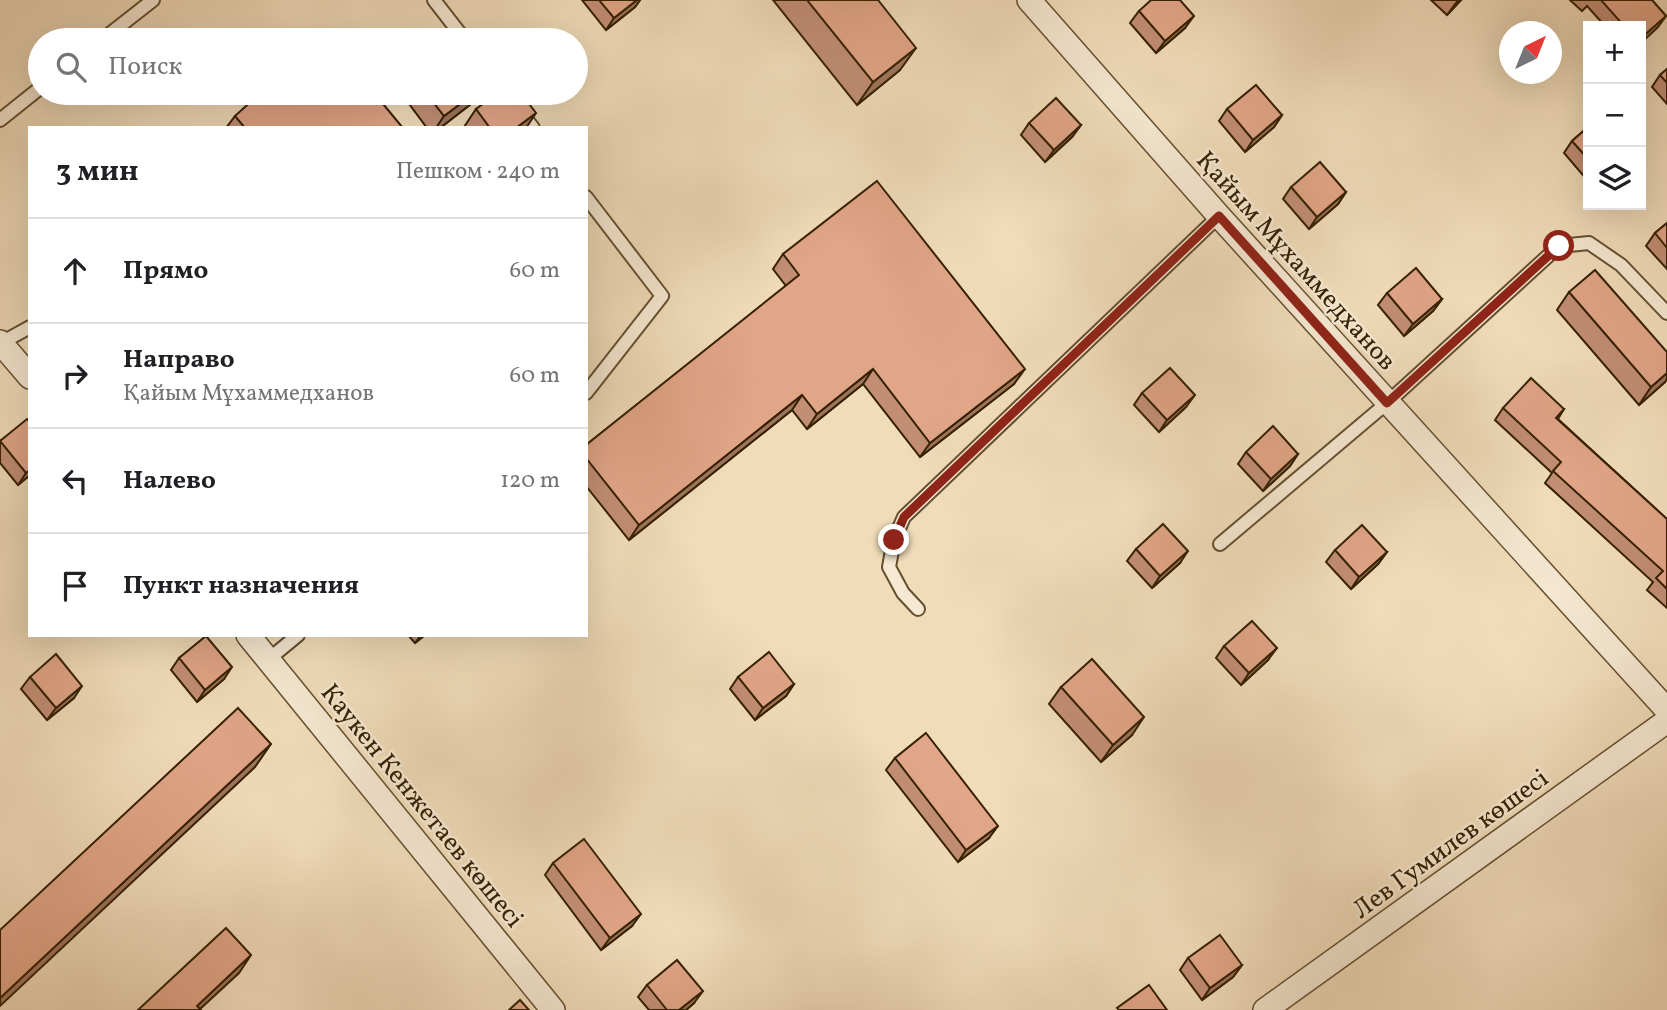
<!DOCTYPE html>
<html lang="ru">
<head>
<meta charset="utf-8">
<style>
  body { margin:0; font-family:Vollkorn,serif; background:#f6f6f6; color:#202124 }
  .controls { position:absolute; right:21px; top:21px; display:grid; overflow:hidden; border-radius:0px; box-shadow:0 7px 28px #0002 }
  .controls button { width:63px; height:63px; display:grid; place-items:center; padding:0; border:0; border-bottom:2px solid #e0e0e0; background:#fff; color:#202124; font:35px sans-serif }
  .compass { position:absolute; left:1499px; top:21px; width:63px; height:63px; border-radius:50%; background:#fff; box-shadow:0 7px 28px #0002; rotate:43deg }
  .stop { position:absolute; width:21px; height:21px; margin:-16px; border:5px solid #8f2418; border-radius:50%; background:#fff }
  .stop.end { background:#8f2418; border-color:#fff; box-shadow:0 2px 7px #0008 }
  .list { margin:0; padding:0; list-style:none }
  h2 { display:flex; justify-content:space-between; align-items:center; height:91px; margin:0; padding:0 28px; font-size:30px }
  h2 small { font-size:23px; font-weight:400; color:#757577 }
  .list li { display:grid; grid-template-columns:46px 1fr auto; gap:21px; align-items:center; box-sizing:border-box; height:105px; padding:0 28px; border-top:2px solid #e0e0e0 }
  .list b { display:block; font-size:26px; white-space:nowrap }
  .list p { margin:0; font-size:23px; white-space:nowrap; color:#757577 }
  .list em { font-size:23px; font-style:normal; color:#757577 }
  .icon { flex:none; width:38px; height:38px; fill:none; stroke:currentColor; stroke-width:2; stroke-linecap:round; stroke-linejoin:round }
  .map { position:relative; flex:none; width:1667px; height:1010px; overflow:hidden }
  .search { position:absolute; background:#fff; box-shadow:0 7px 28px #0002; left:28px; top:28px; width:560px; height:77px; display:flex; align-items:center; gap:18px; box-sizing:border-box; padding:0 24px; border-radius:38px; color:#757577; font-size:26px }
  .panel { position:absolute; background:#fff; box-shadow:0 7px 28px #0002; left:28px; top:126px; width:560px; height:511px; border-radius:0px }
  .map>svg:first-child { display:block }
</style>
</head>
<body>
<div class="map">
<svg width="1667" height="1010" viewBox="0 0 1667 1010">
  <rect width="100%" height="100%" fill="#f1dcba"/>
  <filter id="stains"><feTurbulence type="fractalNoise" baseFrequency=".00286" numOctaves="4"/><feColorMatrix values="0 0 0 0 .2 0 0 0 0 .09 0 0 0 0 .02 0 0 0 .5 -.17"/></filter>
  <radialGradient id="worn" r=".72"><stop offset=".6" stop-color="#630" stop-opacity="0"/><stop offset="1" stop-color="#630" stop-opacity=".3"/></radialGradient>
  <g fill="none" stroke-linecap="round" stroke-linejoin="round">
    <!-- service casing -->
    <g stroke="#645030" stroke-width="16">
      <g id="service">
        <polyline points="434,0 465,40"/>
        <polyline points="102,40 153,0"/>
        <polyline points="506,93 533,128"/>
        <polyline points="0,120 40,88"/>
        <polyline points="586,197 662,296 586,393"/>
        <polyline points="1,343 30,327"/>
        <polyline points="1220,544 1387,403 1559,246 1589,243 1621,265 1667,313"/>
        <polyline points="918,609 903,593 889,567 894,540 904,517 1219,216"/>
        <polyline points="269,659 298,635"/>
      </g>
    </g>
    <!-- minor casing -->
    <g stroke="#645030" stroke-width="26">
      <g id="minor">
        <polyline points="1029,0 1219,216 1667,710"/>
        <polyline points="0,342 30,377"/>
        <polyline points="248,635 553,1010"/>
        <polyline points="1265,1010 1667,721"/>
      </g>
    </g>
    <!-- service -->
    <use href="#service" stroke="#f6e8d2" stroke-width="12"/>
    <!-- minor -->
    <use href="#minor" stroke="#f6e8d2" stroke-width="23"/>
  </g>
  <!-- wall -->
  <g fill="#c28e74" stroke="#352102" stroke-width="2">
    <polygon points="582,0 640,0 635,7 606,30"/>
    <polygon points="773,0 878,0 900,70 857,105"/>
    <polygon points="1431,0 1461,0 1447,15"/>
    <polygon points="1570,0 1652,0 1666,16 1657,28 1641,26 1605,26 1587,6 1582,11"/>
    <polygon points="1139,11 1185,28 1156,53 1130,23"/>
    <polygon points="1667,69 1667,104 1652,87 1660,75"/>
    <polygon points="401,93 475,93 471,104 440,128 427,128"/>
    <polygon points="261,101 403,128 226,128 235,116"/>
    <polygon points="476,109 526,128 465,128 464,127"/>
    <polygon points="1227,109 1282,115 1274,127 1245,152 1219,121"/>
    <polygon points="1029,123 1081,125 1072,137 1045,162 1021,135"/>
    <polygon points="1588,127 1588,181 1564,153 1572,141"/>
    <polygon points="1291,187 1346,192 1338,204 1309,229 1283,199"/>
    <polygon points="1667,223 1667,269 1646,246 1655,233"/>
    <polygon points="783,254 1014,384 920,457 863,384 807,429 792,410 629,540 586,486 586,445 786,286 773,269"/>
    <polygon points="1569,292 1665,382 1639,405 1557,310"/>
    <polygon points="1387,293 1442,299 1433,311 1404,336 1378,305"/>
    <polygon points="1142,393 1186,407 1159,432 1134,405"/>
    <polygon points="1503,408 1564,409 1558,419 1667,519 1667,608 1647,590 1653,582 1545,483 1552,473 1495,420"/>
    <polygon points="30,422 30,475 18,485 0,463 0,441"/>
    <polygon points="1246,452 1298,454 1290,466 1263,491 1238,464"/>
    <polygon points="1136,549 1180,563 1152,588 1127,561"/>
    <polygon points="1335,550 1387,552 1378,564 1351,589 1326,562"/>
    <polygon points="408,635 425,635 415,643"/>
    <polygon points="1224,646 1268,660 1241,685 1216,658"/>
    <polygon points="179,658 224,679 197,702 171,670"/>
    <polygon points="30,677 74,698 47,720 21,689"/>
    <polygon points="738,677 794,684 786,696 755,720 730,689"/>
    <polygon points="1061,687 1132,735 1101,762 1049,704"/>
    <polygon points="895,758 989,838 958,862 886,770"/>
    <polygon points="553,863 632,926 601,950 545,875"/>
    <polygon points="1188,958 1242,965 1233,977 1202,1000 1180,970"/>
    <polygon points="647,985 694,1003 686,1010 649,1010 638,997"/>
  </g>
  <!-- shaded-wall -->
  <g fill="#9e745e" stroke="#352102" stroke-width="2">
    <polygon points="637,0 640,0 635,7 606,30 614,18"/>
    <polygon points="1459,0 1461,0 1447,15 1456,3"/>
    <polygon points="1194,16 1185,28 1156,53 1165,41"/>
    <polygon points="1666,16 1657,28 1641,43 1641,38"/>
    <polygon points="916,48 900,70 857,105 873,82"/>
    <polygon points="475,93 479,93 471,104 440,128 436,128 444,116"/>
    <polygon points="536,113 526,128 516,128"/>
    <polygon points="1282,115 1274,127 1245,152 1253,140"/>
    <polygon points="1081,125 1072,137 1045,162 1054,150"/>
    <polygon points="1346,192 1338,204 1309,229 1317,217"/>
    <polygon points="1442,299 1433,311 1404,336 1413,324"/>
    <polygon points="873,369 863,384 807,429 817,414"/>
    <polygon points="1025,369 1014,384 920,457 930,443"/>
    <polygon points="1667,373 1667,379 1665,382 1639,405 1651,387"/>
    <polygon points="802,395 792,410 629,540 639,525"/>
    <polygon points="1195,395 1186,407 1159,432 1167,420"/>
    <polygon points="1298,454 1290,466 1263,491 1271,479"/>
    <polygon points="30,470 30,475 18,485 26,473"/>
    <polygon points="1188,551 1180,563 1152,588 1160,576"/>
    <polygon points="1387,552 1378,564 1351,589 1359,577"/>
    <polygon points="421,635 425,635 415,643"/>
    <polygon points="1277,648 1268,660 1241,685 1249,673"/>
    <polygon points="232,667 224,679 197,702 205,690"/>
    <polygon points="794,684 786,696 755,720 763,708"/>
    <polygon points="82,686 74,698 47,720 56,708"/>
    <polygon points="1144,717 1132,735 1101,762 1113,745"/>
    <polygon points="271,744 255,767 0,1006 0,998"/>
    <polygon points="998,826 989,838 958,862 966,850"/>
    <polygon points="641,914 632,926 601,950 610,938"/>
    <polygon points="251,955 239,973 199,1010 197,1006"/>
    <polygon points="1242,965 1233,977 1202,1000 1210,988"/>
    <polygon points="703,991 694,1003 686,1010 679,1010"/>
  </g>
  <!-- building -->
  <g fill="#e1a587" stroke="#352102" stroke-width="2">
    <polygon points="599,0 637,0 614,18"/>
    <polygon points="807,0 878,0 916,48 873,82"/>
    <polygon points="1151,0 1180,0 1194,16 1165,41 1139,11"/>
    <polygon points="1601,0 1652,0 1666,16 1641,38 1641,26 1624,26"/>
    <polygon points="328,36 332,40 323,40"/>
    <polygon points="1667,69 1667,83 1660,75"/>
    <polygon points="1256,85 1282,115 1253,140 1227,109"/>
    <polygon points="271,93 374,93 403,128 245,128 235,116 257,96 261,101"/>
    <polygon points="426,93 475,93 444,116"/>
    <polygon points="498,93 521,93 536,113 516,128 490,128 476,109"/>
    <polygon points="1056,98 1081,125 1054,150 1029,123"/>
    <polygon points="1588,127 1588,159 1572,141"/>
    <polygon points="1320,162 1346,192 1317,217 1291,187"/>
    <polygon points="877,181 1025,369 930,443 873,369 817,414 802,395 639,525 586,458 586,445 799,275 783,254"/>
    <polygon points="1667,223 1667,248 1655,233"/>
    <polygon points="1416,268 1442,299 1413,324 1387,293"/>
    <polygon points="1595,270 1667,352 1667,373 1651,387 1569,292"/>
    <polygon points="1170,368 1195,395 1167,420 1142,393"/>
    <polygon points="1531,378 1564,409 1556,418 1667,519 1667,589 1656,578 1663,571 1553,471 1561,462 1503,408"/>
    <polygon points="27,419 30,422 30,470 26,473 0,441"/>
    <polygon points="1273,426 1298,454 1271,479 1246,452"/>
    <polygon points="1163,524 1188,551 1160,576 1136,549"/>
    <polygon points="1362,525 1387,552 1359,577 1335,550"/>
    <polygon points="1252,621 1277,648 1249,673 1224,646"/>
    <polygon points="206,636 232,667 205,690 179,658"/>
    <polygon points="769,652 794,684 763,708 738,677"/>
    <polygon points="56,654 82,686 56,708 30,677"/>
    <polygon points="1092,659 1144,717 1113,745 1061,687"/>
    <polygon points="238,708 271,744 0,998 0,930"/>
    <polygon points="926,733 998,826 966,850 895,758"/>
    <polygon points="584,839 641,914 610,938 553,863"/>
    <polygon points="226,928 251,955 197,1006 201,1010 138,1010"/>
    <polygon points="1220,935 1242,965 1210,988 1188,958"/>
    <polygon points="677,960 703,991 679,1010 667,1010 647,985"/>
    <polygon points="1149,985 1167,1010 1119,1010 1117,1008"/>
    <polygon points="520,1000 529,1010 509,1010"/>
  </g>
  <g fill="none" stroke-linecap="round" stroke-linejoin="round">
    <!-- route -->
    <polyline stroke="#8f2418" stroke-width="9" points="894,540 904,517 1219,216 1387,403 1559,246"/>
  </g>
  <g text-anchor="middle" stroke-width="5" stroke-linejoin="round" paint-order="stroke">
    <!-- street labels -->
    <g font-size="26" fill="#352102" stroke="#f6e8d2">
      <text transform="translate(1297 260) rotate(48)" y="9">Қайым Мұхаммедханов</text>
      <text transform="translate(423 805) rotate(51)" y="9">Каукен Кенжетаев көшесі</text>
      <text transform="translate(1450 843) rotate(-36)" y="9">Лев Гумилев көшесі</text>
    </g>
  </g>
  <rect width="100%" height="100%" filter="url(#stains)"/>
  <rect width="100%" height="100%" fill="url(#worn)"/>
</svg>
<div class="controls">
<button>+</button>
<button>−</button>
<button><svg class="icon" aria-label="layers" viewBox="0 0 24 24"><path d="M12 4l9 5-9 5-9-5zM3 14l9 5 9-5"/></svg></button>
</div>
<svg class="compass" viewBox="-18 -18 36 36"><path d="M0-13l5 13h-10z" fill="#e53935"/><path d="M0 13l5-13h-10z" fill="#757577"/></svg>
<div class="stop" style="left:1559px;top:246px"></div>
<div class="stop end" style="left:894px;top:540px"></div>
<div class="search"><svg class="icon" aria-label="search" viewBox="0 0 24 24"><circle cx="10" cy="10" r="6"/><path d="M15 15l6 6"/></svg>Поиск</div>
<section class="panel">
<h2>3 мин<small>Пешком · 240 m</small></h2>
<ul class="list">
<li><svg class="icon" aria-label="ahead" viewBox="0 0 24 24"><path d="M12 20V5M6 11l6-6 6 6"/></svg><div><b>Прямо</b></div><em>60 m</em></li>
<li><svg class="icon" aria-label="right" viewBox="0 0 24 24"><path d="M7 20v-9h11M14 6l5 5-5 5"/></svg><div><b>Направо</b><p>Қайым Мұхаммедханов</p></div><em>60 m</em></li>
<li><svg class="icon" aria-label="left" viewBox="0 0 24 24"><path d="M17 20v-9H6M10 6l-5 5 5 5"/></svg><div><b>Налево</b></div><em>120 m</em></li>
<li><svg class="icon" aria-label="arrive" viewBox="0 0 24 24"><path d="M6 21V4h12l-3 4 3 4H6"/></svg><div><b>Пункт назначения</b></div></li>
</ul>
</section>
</div>
</body>
</html>
